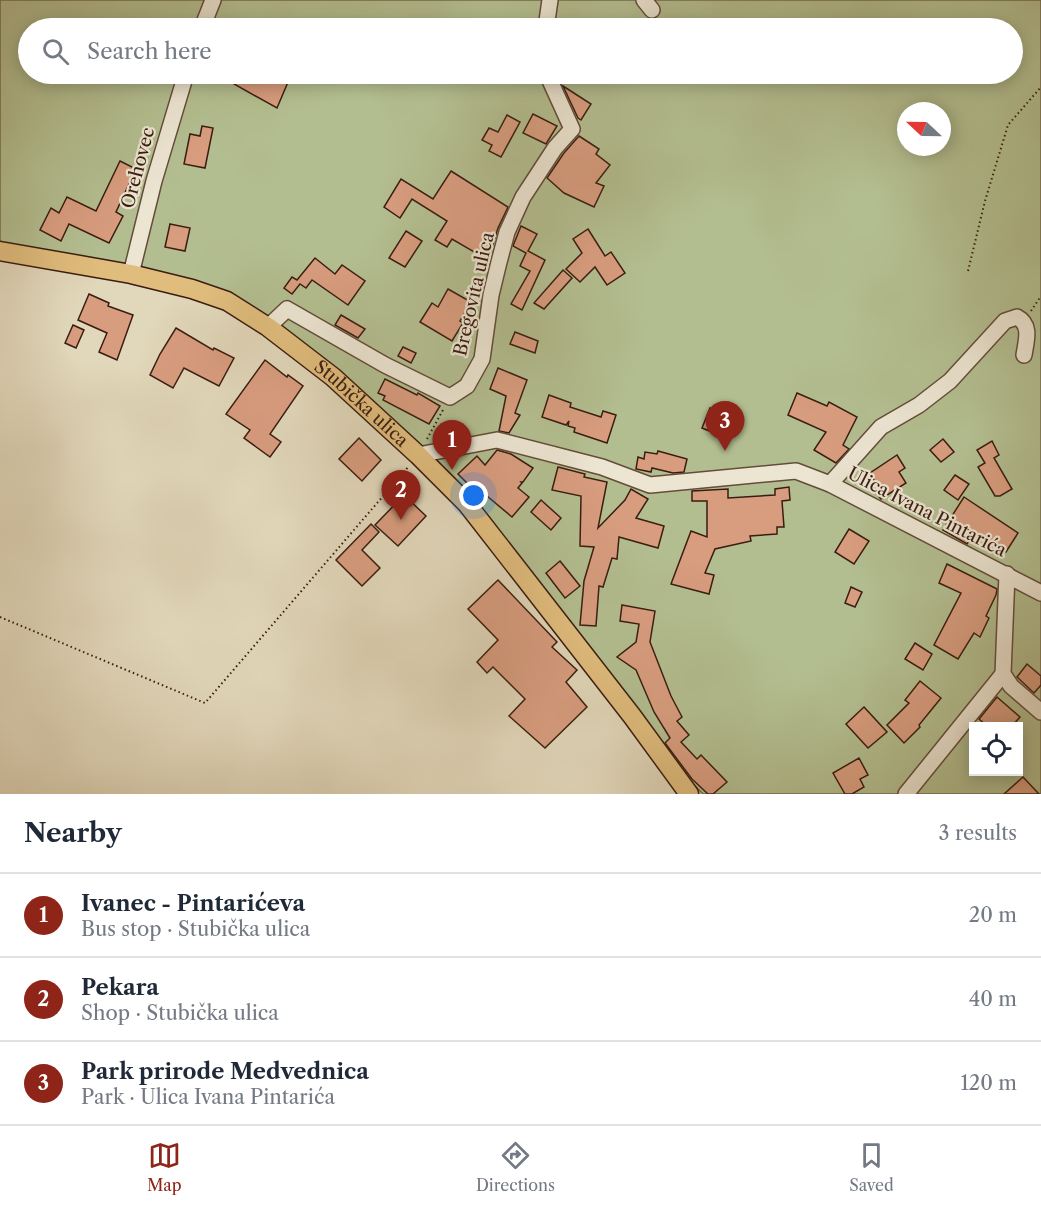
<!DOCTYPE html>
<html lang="en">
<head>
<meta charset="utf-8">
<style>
  body { margin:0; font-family:"Libre Caslon Text",serif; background:#f6f6f7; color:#1f2937 }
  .controls { position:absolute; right:18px; bottom:18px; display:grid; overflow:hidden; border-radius:0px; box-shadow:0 3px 15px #0003 }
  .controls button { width:54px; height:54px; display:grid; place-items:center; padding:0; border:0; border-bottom:2px solid #e0e1e3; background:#fff; color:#1f2937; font:30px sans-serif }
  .compass { position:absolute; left:897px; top:102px; width:54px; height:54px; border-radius:50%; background:#fff; box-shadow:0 3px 15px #0003; rotate:292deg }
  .you { position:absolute; left:474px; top:496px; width:21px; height:21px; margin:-15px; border:4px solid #fff; border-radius:50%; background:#1a73e8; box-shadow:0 0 0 9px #1a73e833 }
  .badge { display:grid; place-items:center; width:39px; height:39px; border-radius:50%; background:#8f2418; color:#fff; font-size:20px; font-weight:700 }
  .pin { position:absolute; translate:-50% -50px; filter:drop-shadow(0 2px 3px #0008) }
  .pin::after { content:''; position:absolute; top:32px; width:21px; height:18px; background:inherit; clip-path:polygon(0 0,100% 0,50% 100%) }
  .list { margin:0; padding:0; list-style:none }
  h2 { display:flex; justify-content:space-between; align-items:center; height:78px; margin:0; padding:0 24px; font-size:26px }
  h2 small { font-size:20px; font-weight:400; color:#747a83 }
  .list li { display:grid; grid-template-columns:39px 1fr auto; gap:18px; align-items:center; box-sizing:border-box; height:84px; padding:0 24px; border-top:2px solid #e0e1e3 }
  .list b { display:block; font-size:22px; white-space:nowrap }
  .list p { margin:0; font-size:20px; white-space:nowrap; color:#747a83 }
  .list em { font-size:20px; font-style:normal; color:#747a83 }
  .icon { flex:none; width:33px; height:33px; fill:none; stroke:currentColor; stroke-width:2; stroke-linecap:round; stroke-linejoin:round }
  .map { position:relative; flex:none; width:1041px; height:794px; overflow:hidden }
  .search { position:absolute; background:#fff; box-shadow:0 3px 15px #0003; left:18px; right:18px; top:18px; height:66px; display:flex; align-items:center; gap:15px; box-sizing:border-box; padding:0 21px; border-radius:33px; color:#747a83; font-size:22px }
  .sheet { height:330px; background:#fff }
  nav { display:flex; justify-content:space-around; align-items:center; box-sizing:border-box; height:84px; border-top:2px solid #e0e1e3; background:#fff; font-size:16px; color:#747a83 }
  nav a { display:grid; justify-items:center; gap:3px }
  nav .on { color:#8f2418 }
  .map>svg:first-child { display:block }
</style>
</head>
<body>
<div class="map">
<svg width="1041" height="794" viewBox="0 0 1041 794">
  <rect width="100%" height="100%" fill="#e1d7ba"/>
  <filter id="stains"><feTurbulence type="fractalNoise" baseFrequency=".00333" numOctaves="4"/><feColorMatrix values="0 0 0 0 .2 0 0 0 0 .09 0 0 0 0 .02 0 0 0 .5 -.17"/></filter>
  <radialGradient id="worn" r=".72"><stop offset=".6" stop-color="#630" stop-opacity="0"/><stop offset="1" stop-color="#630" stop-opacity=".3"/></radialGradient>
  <!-- green -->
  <path fill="#b3be90" stroke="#766e50" stroke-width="1.5" fill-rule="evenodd" d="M0,0H1041V794H703L637,726L483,525L333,377L217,299L141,267L0,243ZM28,28H1012V74H28ZM906,111H942V147H906ZM974,726H1018V772H974Z"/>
  <!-- building -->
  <g fill="#d89d7f" stroke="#3a1d10" stroke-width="1.5">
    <polygon points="238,74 275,74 288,82 277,108 234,84"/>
    <polygon points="563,86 591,104 581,120 578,118"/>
    <polygon points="533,114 557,126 546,144 523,133"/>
    <polygon points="507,115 520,122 501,157 489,151 492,145 482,140 489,128 498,132"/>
    <polygon points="202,126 213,128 205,168 184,164 190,134 200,136"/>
    <polygon points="579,136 599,149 596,154 610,165 596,183 604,186 594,207 564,193 547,178 564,153"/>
    <polygon points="120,161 136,169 116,212 123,216 109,243 69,224 61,241 40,230 51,208 59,213 67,197 96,211"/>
    <polygon points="451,171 508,207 498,228 488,260 452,239 447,247 435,240 447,221 412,199 400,218 384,207 401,179 433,199"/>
    <polygon points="170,224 190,228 185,251 165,247"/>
    <polygon points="521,226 537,234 528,251 545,260 522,310 511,304 530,271 520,266 526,253 513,246"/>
    <polygon points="588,229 605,256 611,252 625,273 607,285 595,267 580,282 566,269 582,253 573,239"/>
    <polygon points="406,231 422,241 405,267 389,258"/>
    <polygon points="315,258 335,274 342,265 365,281 348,305 312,280 306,288 300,284 292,294 284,288 292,277 297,280"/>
    <polygon points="563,270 572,278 544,309 534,303"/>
    <polygon points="448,289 471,302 460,321 463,323 452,341 420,322 432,303 438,307"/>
    <polygon points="89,294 109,303 108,306 133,315 117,360 99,352 107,333 78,320"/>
    <polygon points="341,315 365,329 358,338 335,325"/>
    <polygon points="73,325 84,330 76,348 65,343"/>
    <polygon points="176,328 213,350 214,348 234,358 219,386 184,368 173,388 150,375 160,354"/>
    <polygon points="515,332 538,341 535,353 510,344"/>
    <polygon points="403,347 416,353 411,363 398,356"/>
    <polygon points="265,360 287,377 288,375 303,386 270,434 281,442 270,457 244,438 250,430 226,414"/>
    <polygon points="498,368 527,380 515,413 520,415 509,433 499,431 506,396 490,389"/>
    <polygon points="385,379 417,395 418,393 440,406 429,424 383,400 385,396 378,393"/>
    <polygon points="797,393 827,406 829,402 857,417 843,445 849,449 836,463 814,450 826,432 788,415"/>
    <polygon points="549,395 571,403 570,407 601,417 603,411 616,415 607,443 574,432 575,428 568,426 569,421 566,425 542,417"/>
    <polygon points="710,408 730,416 722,436 702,428"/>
    <polygon points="359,438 381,460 362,481 339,459"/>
    <polygon points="943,439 954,452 941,462 930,450"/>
    <polygon points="992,441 999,455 994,458 1012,489 1000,496 995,496 978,467 985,463 977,450"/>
    <polygon points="497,450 511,454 533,468 523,482 521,482 522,483 518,488 529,497 512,517 475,486 472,488 458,474 477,456 485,465"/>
    <polygon points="658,451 687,459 684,472 673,473 652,468 651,472 636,469 638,457 644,459 645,452 657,454"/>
    <polygon points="897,455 905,468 899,472 906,483 881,499 870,486 875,482 870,473"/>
    <polygon points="558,467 585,474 584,477 607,482 598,528 625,500 631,489 648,499 636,518 664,526 658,548 619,537 617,559 612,558 603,587 599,586 596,626 580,625 584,581 594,547 580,546 581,496 552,490"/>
    <polygon points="955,475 969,484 958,500 944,490"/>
    <polygon points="789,487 790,500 782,501 784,527 777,527 777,534 750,536 751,541 715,549 705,573 714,575 709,594 671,584 691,531 707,537 707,501 692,501 692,491 728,489 728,498 775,495 775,489"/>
    <polygon points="404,495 426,516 398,546 375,525"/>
    <polygon points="964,497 1018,533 1006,552 974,532 967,544 943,530"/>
    <polygon points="541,500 561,518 551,530 531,512"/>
    <polygon points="371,524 379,532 362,550 380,568 362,586 336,560"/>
    <polygon points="849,529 869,541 854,564 835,552"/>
    <polygon points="560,561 580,586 565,598 546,573"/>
    <polygon points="947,564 997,589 996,595 986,616 989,618 980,637 974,633 958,659 934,645 961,593 939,583"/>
    <polygon points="498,580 557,642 552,647 577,670 566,682 587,707 545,748 509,716 525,699 493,667 487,673 477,662 498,640 468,609"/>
    <polygon points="851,587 862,592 855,607 845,603"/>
    <polygon points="622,605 655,611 650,642 671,696 682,717 677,721 689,735 681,742 697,759 701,755 727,782 713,794 708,794 692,779 665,743 670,738 654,712 636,670 617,657 636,642 639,624 620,621"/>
    <polygon points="915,643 932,654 923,670 905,659"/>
    <polygon points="1027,664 1041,676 1041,685 1034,693 1017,677"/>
    <polygon points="920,681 941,698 919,725 920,727 904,743 887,725 909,703 905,700"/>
    <polygon points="997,697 1020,717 1012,726 987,726 979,719"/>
    <polygon points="864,707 887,732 868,748 846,724"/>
    <polygon points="859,758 868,775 860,779 864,787 852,794 845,794 833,773"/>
    <polygon points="1023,777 1039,794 1004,794"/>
  </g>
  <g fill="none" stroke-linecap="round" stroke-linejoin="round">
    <!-- minor casing -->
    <g stroke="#644c3a" stroke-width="18">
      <g id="minor">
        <polyline points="644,0 652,10"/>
        <polyline points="202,28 213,0"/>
        <polyline points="546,28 550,0"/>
        <polyline points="131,274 154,181 186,74"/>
        <polyline points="268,327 287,309 385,365 450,397 467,386 482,359 491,295 499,262 507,232 523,197 555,148 572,129 547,74"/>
        <polyline points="418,455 497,440 602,467 650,485 796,471 830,484 1041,593"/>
        <path d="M830,484L881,427L919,405L950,381L1005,321L1017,317C1032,325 1026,341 1024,355"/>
        <polyline points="1007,574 1003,674 1011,686 1041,712"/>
        <polyline points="906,794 1003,674"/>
      </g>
    </g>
    <!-- major casing -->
    <g stroke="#3a1d10" stroke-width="21">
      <g id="major">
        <path id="s1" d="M0,251L131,274L192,289L227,301L268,327L333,377L418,455L467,504L632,716L689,794"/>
      </g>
    </g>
    <!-- path -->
    <g stroke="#3a1d10" stroke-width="2" stroke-dasharray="1.5 3" stroke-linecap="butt">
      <polyline points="968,271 985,201 1008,125 1041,87"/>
      <polyline points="1031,311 1041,296"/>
      <polyline points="427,439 443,410"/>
      <polyline points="0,617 205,703 409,466"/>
    </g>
    <!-- minor -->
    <use href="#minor" stroke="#ece5d2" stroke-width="15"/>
    <!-- major -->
    <use href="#major" stroke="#e0bc7d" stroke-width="18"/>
  </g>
  <g text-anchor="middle" stroke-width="4.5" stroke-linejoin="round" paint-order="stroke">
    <!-- street labels -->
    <g font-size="18" fill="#3a1d10" stroke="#ece5d2">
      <text transform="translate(138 168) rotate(-75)" y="6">Orehovec</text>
      <text transform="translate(474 294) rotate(-77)" y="6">Bregovita ulica</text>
      <text dy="6" stroke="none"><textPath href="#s1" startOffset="402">Stubička ulica</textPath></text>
      <text transform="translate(927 512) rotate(27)" y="6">Ulica Ivana Pintarića</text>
    </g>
  </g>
  <rect width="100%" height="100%" filter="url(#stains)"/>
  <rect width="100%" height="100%" fill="url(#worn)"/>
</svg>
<div class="controls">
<button><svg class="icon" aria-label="locate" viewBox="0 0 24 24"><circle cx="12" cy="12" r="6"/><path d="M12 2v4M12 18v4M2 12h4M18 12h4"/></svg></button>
</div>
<svg class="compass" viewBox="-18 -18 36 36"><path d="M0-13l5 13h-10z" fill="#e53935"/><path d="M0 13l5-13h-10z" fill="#747a83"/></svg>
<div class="you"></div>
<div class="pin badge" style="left:452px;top:470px">1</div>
<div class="pin badge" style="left:401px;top:520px">2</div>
<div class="pin badge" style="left:725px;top:451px">3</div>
<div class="search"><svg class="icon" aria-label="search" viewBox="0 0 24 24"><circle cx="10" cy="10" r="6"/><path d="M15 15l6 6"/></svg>Search here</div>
</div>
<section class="sheet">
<h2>Nearby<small>3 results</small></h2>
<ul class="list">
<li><span class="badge">1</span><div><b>Ivanec - Pintarićeva</b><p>Bus stop · Stubička ulica</p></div><em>20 m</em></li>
<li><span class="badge">2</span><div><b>Pekara</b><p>Shop · Stubička ulica</p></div><em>40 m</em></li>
<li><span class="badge">3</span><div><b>Park prirode Medvednica</b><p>Park · Ulica Ivana Pintarića</p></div><em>120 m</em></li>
</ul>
</section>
<nav>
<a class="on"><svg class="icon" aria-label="map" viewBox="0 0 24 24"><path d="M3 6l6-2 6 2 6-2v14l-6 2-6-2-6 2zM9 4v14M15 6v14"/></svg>Map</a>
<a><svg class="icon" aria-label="directions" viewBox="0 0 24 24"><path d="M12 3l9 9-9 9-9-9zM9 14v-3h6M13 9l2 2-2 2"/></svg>Directions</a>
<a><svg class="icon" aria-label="saved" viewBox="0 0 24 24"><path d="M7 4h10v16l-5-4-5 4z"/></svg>Saved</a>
</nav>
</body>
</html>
